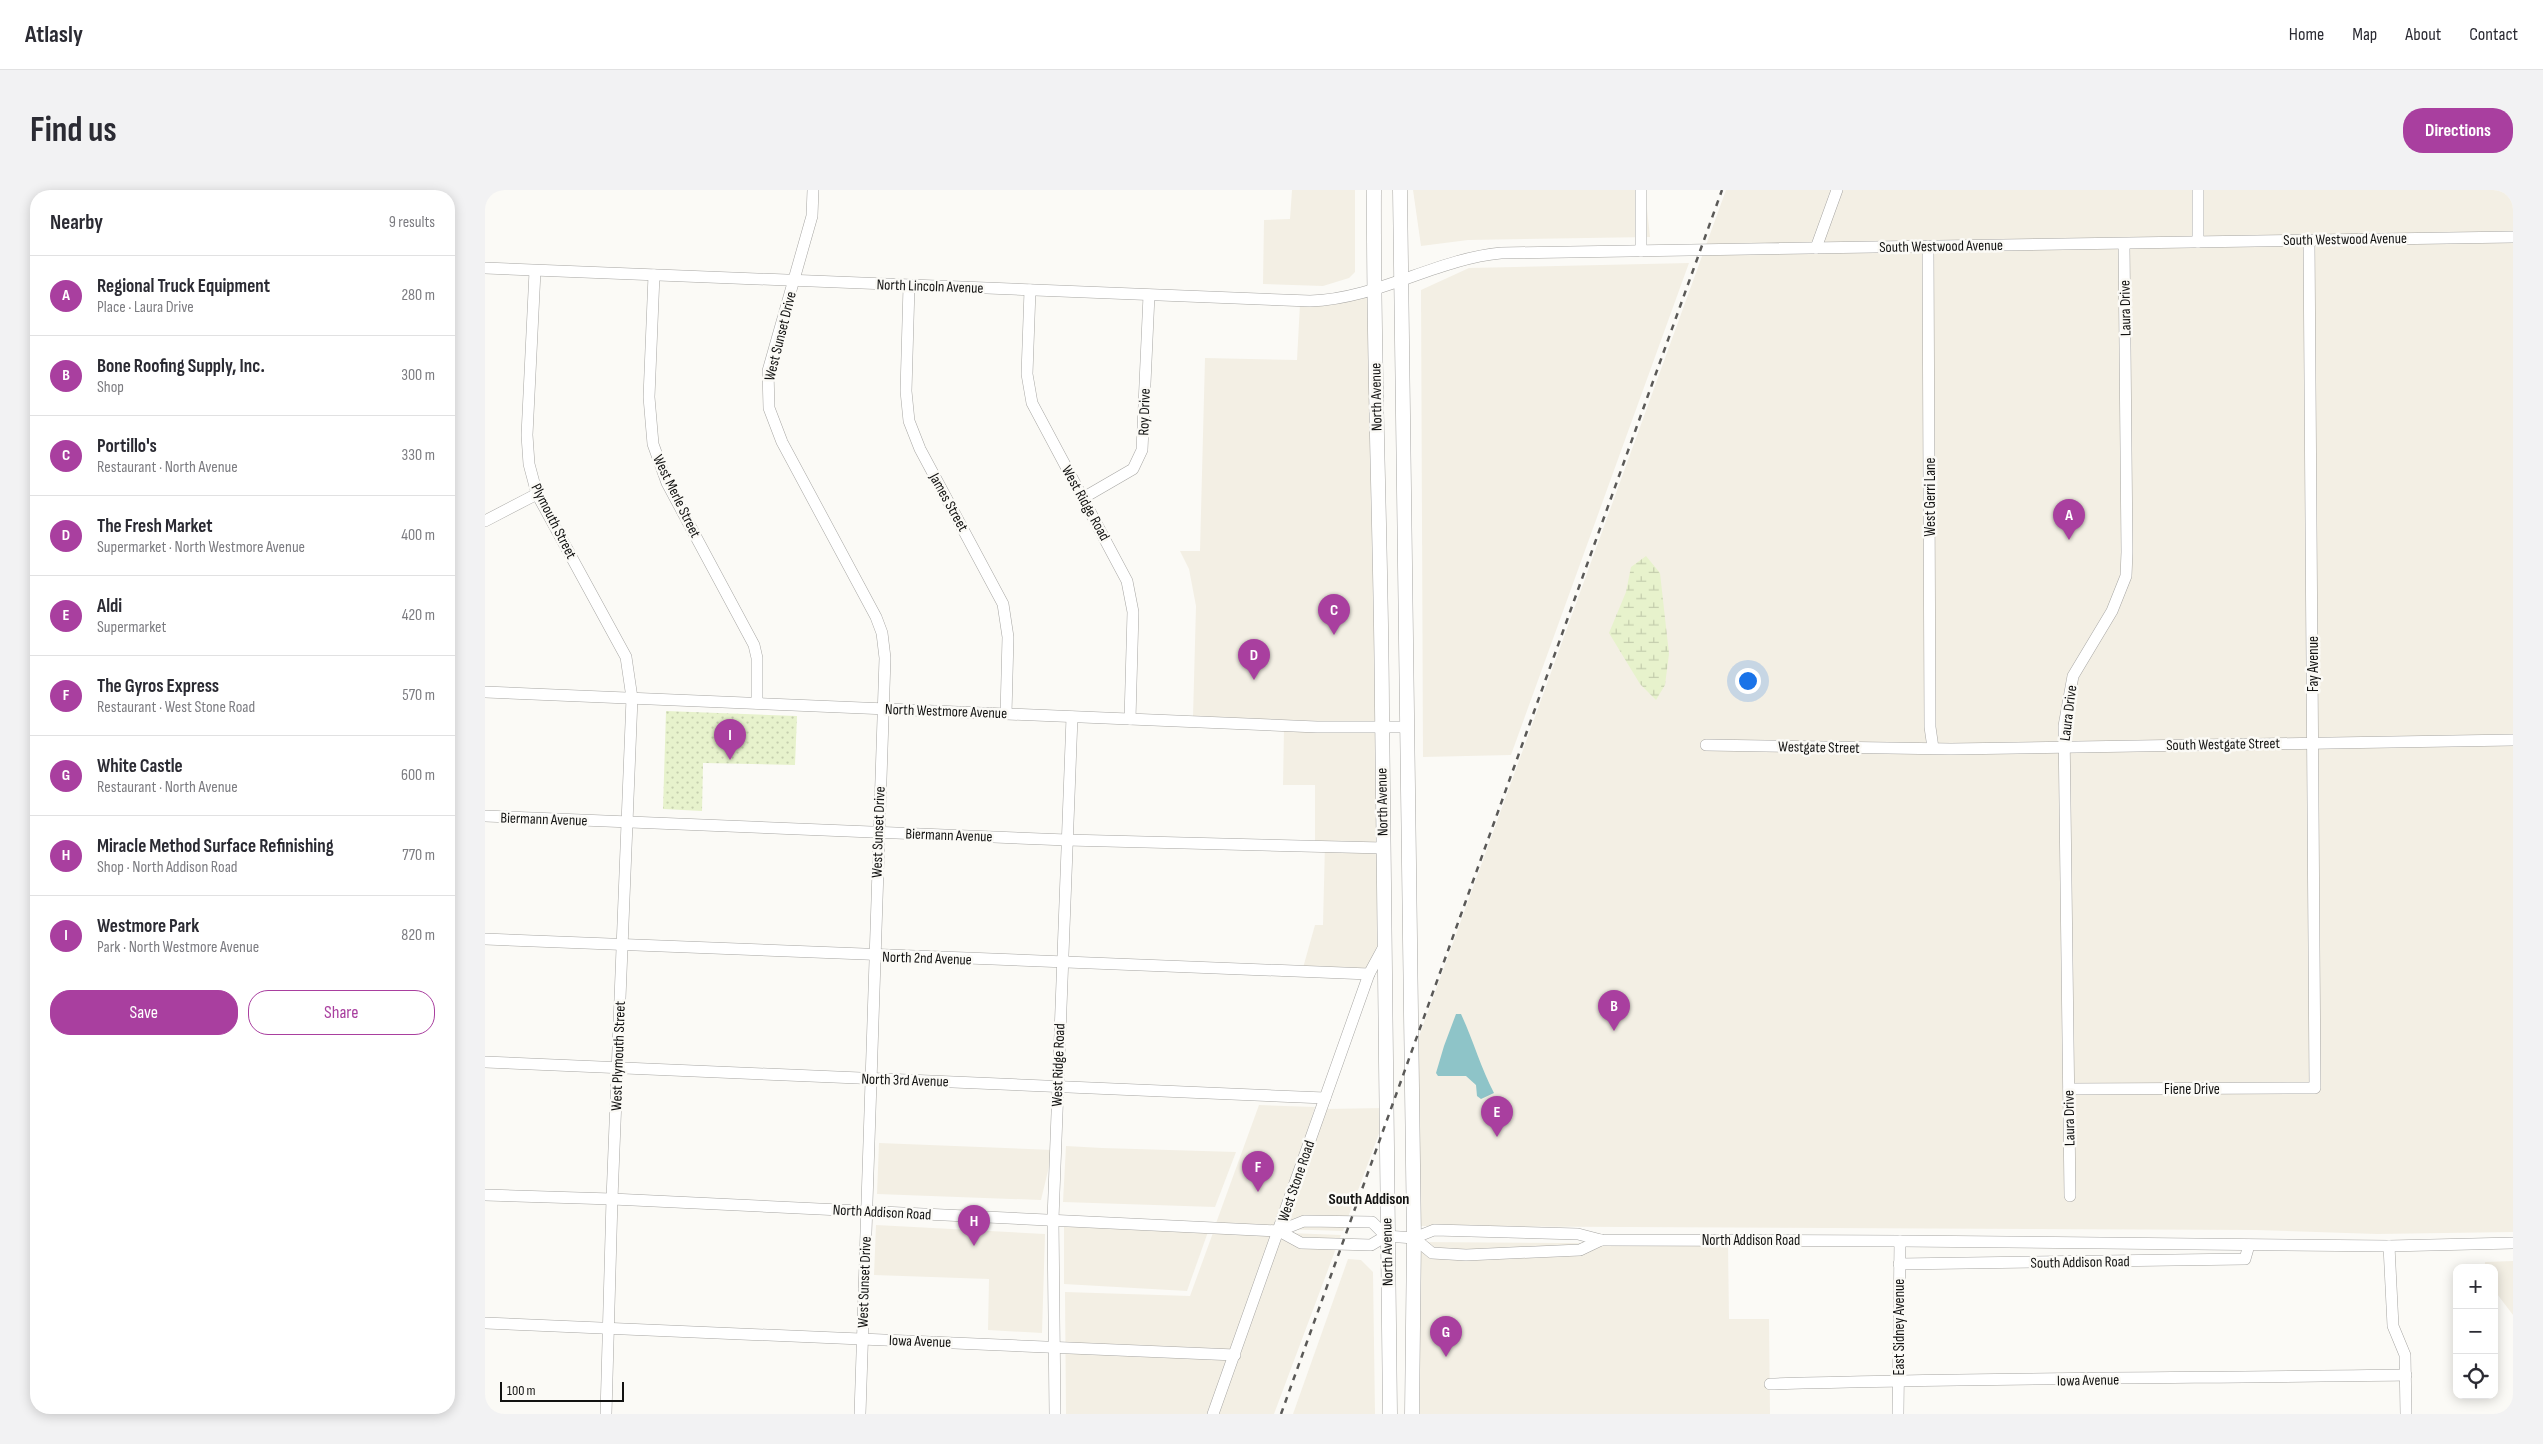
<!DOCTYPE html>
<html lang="en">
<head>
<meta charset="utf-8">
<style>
  body { margin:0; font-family:"Sofia Sans Condensed",sans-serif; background:#f2f2f3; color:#2b2b33 }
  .controls { position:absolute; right:15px; bottom:15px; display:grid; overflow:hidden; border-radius:10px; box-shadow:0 2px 12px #0003 }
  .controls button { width:45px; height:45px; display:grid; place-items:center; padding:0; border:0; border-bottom:1px solid #e1e1e2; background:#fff; color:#2b2b33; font:25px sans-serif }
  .scale { position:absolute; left:15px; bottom:12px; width:124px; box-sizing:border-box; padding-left:5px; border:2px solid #121211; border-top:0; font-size:14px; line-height:18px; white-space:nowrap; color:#121211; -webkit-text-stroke:4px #fbfaf6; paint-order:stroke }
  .you { position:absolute; left:1262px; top:490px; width:18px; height:18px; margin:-12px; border:4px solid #fff; border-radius:50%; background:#1a73e8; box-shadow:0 0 0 8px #1a73e833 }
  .badge { display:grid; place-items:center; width:32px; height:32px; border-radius:50%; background:#a93f9f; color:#fff; font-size:16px; font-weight:700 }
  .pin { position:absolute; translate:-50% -41px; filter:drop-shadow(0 1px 2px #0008) }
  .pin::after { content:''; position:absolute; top:26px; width:18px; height:15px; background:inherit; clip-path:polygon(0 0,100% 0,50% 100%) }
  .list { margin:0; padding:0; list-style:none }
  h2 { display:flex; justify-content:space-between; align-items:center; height:65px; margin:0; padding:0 20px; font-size:21px }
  h2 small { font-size:16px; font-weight:400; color:#7c7c81 }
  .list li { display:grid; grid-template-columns:32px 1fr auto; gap:15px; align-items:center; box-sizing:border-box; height:80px; padding:0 20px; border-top:1px solid #e1e1e2 }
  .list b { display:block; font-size:19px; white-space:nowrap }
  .list p { margin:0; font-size:16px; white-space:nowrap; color:#7c7c81 }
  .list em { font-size:16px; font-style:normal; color:#7c7c81 }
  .actions { display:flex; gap:10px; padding:15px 20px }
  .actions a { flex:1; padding:11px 0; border:1px solid #a93f9f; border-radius:20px; text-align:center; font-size:18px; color:#a93f9f }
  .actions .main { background:#a93f9f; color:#fff }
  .icon { flex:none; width:28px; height:28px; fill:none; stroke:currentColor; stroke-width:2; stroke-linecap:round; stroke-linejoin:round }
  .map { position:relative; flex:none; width:2028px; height:1224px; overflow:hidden; border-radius:20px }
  header { display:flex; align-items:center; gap:30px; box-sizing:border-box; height:70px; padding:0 25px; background:#fff; border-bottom:1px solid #e1e1e2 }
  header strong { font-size:24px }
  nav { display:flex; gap:28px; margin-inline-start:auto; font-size:18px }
  .intro { display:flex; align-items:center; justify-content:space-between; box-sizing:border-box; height:120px; padding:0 30px }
  h1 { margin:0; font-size:35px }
  .button { padding:12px 22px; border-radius:20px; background:#a93f9f; color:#fff; font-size:18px; font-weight:700 }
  main { display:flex; gap:30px; padding:0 30px }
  aside { flex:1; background:#fff; border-radius:20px; box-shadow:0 2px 12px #0003 }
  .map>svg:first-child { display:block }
</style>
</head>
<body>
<header>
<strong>Atlasly</strong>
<nav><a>Home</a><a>Map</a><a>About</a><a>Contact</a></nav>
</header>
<div class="intro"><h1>Find us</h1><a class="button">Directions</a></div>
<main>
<aside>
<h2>Nearby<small>9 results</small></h2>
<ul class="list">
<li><span class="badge">A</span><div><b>Regional Truck Equipment</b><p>Place · Laura Drive</p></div><em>280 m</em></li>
<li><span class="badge">B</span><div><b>Bone Roofing Supply, Inc.</b><p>Shop</p></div><em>300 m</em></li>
<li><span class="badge">C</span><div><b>Portillo's</b><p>Restaurant · North Avenue</p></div><em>330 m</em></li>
<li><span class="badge">D</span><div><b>The Fresh Market</b><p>Supermarket · North Westmore Avenue</p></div><em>400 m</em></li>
<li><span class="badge">E</span><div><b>Aldi</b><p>Supermarket</p></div><em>420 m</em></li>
<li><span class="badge">F</span><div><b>The Gyros Express</b><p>Restaurant · West Stone Road</p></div><em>570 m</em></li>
<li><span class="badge">G</span><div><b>White Castle</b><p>Restaurant · North Avenue</p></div><em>600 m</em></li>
<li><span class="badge">H</span><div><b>Miracle Method Surface Refinishing</b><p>Shop · North Addison Road</p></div><em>770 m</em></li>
<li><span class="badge">I</span><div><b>Westmore Park</b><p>Park · North Westmore Avenue</p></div><em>820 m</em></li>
</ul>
<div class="actions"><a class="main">Save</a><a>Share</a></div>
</aside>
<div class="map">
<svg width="2028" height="1224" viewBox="0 0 2028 1224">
  <defs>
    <pattern id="wetland-marsh" width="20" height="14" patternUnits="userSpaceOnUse" patternTransform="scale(1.25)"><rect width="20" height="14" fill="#e7f2cc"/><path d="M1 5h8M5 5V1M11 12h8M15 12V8" fill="none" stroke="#c5ceae"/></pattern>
    <pattern id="park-dots" width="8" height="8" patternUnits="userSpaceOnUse" patternTransform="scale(1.25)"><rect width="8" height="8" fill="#e7f2cc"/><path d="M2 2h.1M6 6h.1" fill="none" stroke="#c5ceae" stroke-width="1.8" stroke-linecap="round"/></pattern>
  </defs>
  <rect width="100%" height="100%" fill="#fbfaf6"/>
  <!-- built -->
  <g fill="#f3efe4">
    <polygon points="807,0 870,0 870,82 864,88 838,96 778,94 779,30 805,29"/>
    <polygon points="928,0 1160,0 1165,47 983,50 936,56"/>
    <polygon points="1241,0 2028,0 2028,1042 1892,1044 1771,1040 929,1036 928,863"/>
    <polygon points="1204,73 1026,565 938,567 936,100 984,78"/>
    <polygon points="886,103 894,533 708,527 711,416 704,379 695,361 715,361 720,168 812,170 815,114"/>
    <polygon points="799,538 894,539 895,759 881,786 816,785 830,735 838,735 840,653 830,653 830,595 798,595"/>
    <polygon points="774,915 830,917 793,1039 730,1036"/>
    <polygon points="900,918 899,930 858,1041 796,1039 839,919"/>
    <polygon points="394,953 568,960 556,1010 392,1004"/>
    <polygon points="581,956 617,958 751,962 730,1017 578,1012"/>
    <polygon points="391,1035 560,1044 557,1143 503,1140 504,1089 389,1085"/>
    <polygon points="579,1037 724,1039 702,1101 579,1094"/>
    <polygon points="729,1040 856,1045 789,1224 581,1224 580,1102 705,1106"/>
    <polygon points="934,1052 1243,1054 1244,1129 1284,1129 1285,1224 935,1224"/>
    <polygon points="863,1069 876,1070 888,1082 890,1224 808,1224"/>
    <polygon points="2028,1071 2028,1125 2009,1100 2009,1078 2000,1078 2000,1072"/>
  </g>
  <!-- wetland -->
  <polygon fill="url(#wetland-marsh)" points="1161,366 1175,383 1184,464 1180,495 1171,510 1155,494 1124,443 1141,402 1146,377"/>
  <!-- park -->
  <polygon fill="url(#park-dots)" points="181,521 312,526 310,575 218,573 217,621 178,619"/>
  <!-- water -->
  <path fill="#8ec4c8" d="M971,824H976C988,850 996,878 1009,903L996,909L992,906L991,895L981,886H953L951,883L959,856Z"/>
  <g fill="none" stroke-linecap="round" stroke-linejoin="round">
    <!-- minor casing -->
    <g stroke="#a7a6a3" stroke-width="12">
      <g id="minor">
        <polyline points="328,0 327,26 283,181 284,218 297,252 391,427 397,443 400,468 375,1224"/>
        <polyline points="1156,0 1156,61"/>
        <polyline points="1713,0 1713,52"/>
        <polyline points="1443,56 1445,537 1448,558"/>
        <polyline points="1331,58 1352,0"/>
        <path d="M0,78L825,111C892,109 951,69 1016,63L2028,47"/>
        <polyline points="50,81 42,245 44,274 52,304 141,467 147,508 127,1009 121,1224"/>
        <polyline points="169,85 164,207 168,254 182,293 269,455 272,468 272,513"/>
        <polyline points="424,96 421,201 424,231 435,259 518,414 523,447 521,524"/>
        <polyline points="545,100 542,184 547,213 642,391 648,422 645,529"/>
        <polyline points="598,308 648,279 657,260 664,105"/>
        <polyline points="0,331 52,304"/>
        <polyline points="0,502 832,537 922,537"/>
        <polyline points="1221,555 1466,559 2028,550"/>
        <polyline points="0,626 582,650 898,658"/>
        <polyline points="0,749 884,784"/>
        <polyline points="0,872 840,908"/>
        <polyline points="1584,899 1830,898 1824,50"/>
        <polyline points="0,1005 127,1009 794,1041 816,1053 886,1055 901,1046 929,1048 949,1040 1093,1044 1116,1050 1415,1051 1904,1056 2028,1053"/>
        <polyline points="1585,1006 1579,536 1588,486 1627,421 1641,386 1642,362 1639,54"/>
        <polyline points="794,1041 819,1031 887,1032 901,1046"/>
        <polyline points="929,1048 947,1063 981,1065 1095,1060 1116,1050"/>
        <polyline points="1904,1056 1908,1136 1920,1165 1921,1224"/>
        <polyline points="1414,1074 1760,1069 1764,1055"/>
        <polyline points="0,1133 750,1165"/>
        <path d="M1285,1194C1497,1188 1709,1188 1921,1185"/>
        <polyline points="570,1224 568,1029 587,527"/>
        <polyline points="728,1224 884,784 897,760"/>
        <polyline points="1413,1224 1415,1051"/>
      </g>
    </g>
    <!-- major casing -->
    <g stroke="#a7a6a3" stroke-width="15">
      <g id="major">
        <path d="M889,0C888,172 896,344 897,517C899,752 901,988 905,1224"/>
        <polyline points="915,0 929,1048 927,1224"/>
      </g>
    </g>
    <!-- minor -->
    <use href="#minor" stroke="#fff" stroke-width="11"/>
    <!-- major -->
    <use href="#major" stroke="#fff" stroke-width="14"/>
    <!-- rail -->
    <polyline stroke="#5a5957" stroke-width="2.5" stroke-dasharray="6 6" stroke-linecap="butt" points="796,1224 1237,0"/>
  </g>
  <g text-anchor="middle" stroke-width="5" stroke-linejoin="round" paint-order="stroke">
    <!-- street labels -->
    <g font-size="15" fill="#121211" stroke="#fbfaf6">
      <text transform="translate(1860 49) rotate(-1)" y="5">South Westwood Avenue</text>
      <text transform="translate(1456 56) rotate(-1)" y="5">South Westwood Avenue</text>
      <text transform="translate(445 96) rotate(2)" y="5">North Lincoln Avenue</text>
      <text transform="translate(1640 118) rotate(-91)" y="5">Laura Drive</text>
      <text transform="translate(295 146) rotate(-76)" y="5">West Sunset Drive</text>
      <text transform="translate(891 207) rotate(-91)" y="5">North Avenue</text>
      <text transform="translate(659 222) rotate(-88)" y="5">Roy Drive</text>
      <text transform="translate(192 306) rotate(64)" y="5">West Merle Street</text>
      <text transform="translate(1445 307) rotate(-90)" y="5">West Gerri Lane</text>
      <text transform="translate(464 312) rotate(61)" y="5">James Street</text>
      <text transform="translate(601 313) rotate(61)" y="5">West Ridge Road</text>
      <text transform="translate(69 331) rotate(63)" y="5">Plymouth Street</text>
      <text transform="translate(1828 474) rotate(-90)" y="5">Fay Avenue</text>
      <text transform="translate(461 521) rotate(2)" y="5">North Westmore Avenue</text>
      <text transform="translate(1583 523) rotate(-83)" y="5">Laura Drive</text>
      <text transform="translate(1738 554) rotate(-1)" y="5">South Westgate Street</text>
      <text transform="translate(1334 557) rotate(1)" y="5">Westgate Street</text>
      <text transform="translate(897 612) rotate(-91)" y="5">North Avenue</text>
      <text transform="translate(59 629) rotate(2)" y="5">Biermann Avenue</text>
      <text transform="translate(393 642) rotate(-88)" y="5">West Sunset Drive</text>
      <text transform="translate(464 645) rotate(2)" y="5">Biermann Avenue</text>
      <text transform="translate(442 768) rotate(2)" y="5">North 2nd Avenue</text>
      <text transform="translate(133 866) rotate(-88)" y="5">West Plymouth Street</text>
      <text transform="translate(573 875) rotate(-88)" y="5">West Ridge Road</text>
      <text transform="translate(420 890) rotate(2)" y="5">North 3rd Avenue</text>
      <text x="1707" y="904">Fiene Drive</text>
      <text transform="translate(1584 928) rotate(-91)" y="5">Laura Drive</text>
      <text transform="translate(811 991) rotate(-71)" y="5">West Stone Road</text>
      <text transform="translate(397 1022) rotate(3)" y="5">North Addison Road</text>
      <text x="1266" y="1055">North Addison Road</text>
      <text transform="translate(902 1062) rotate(-91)" y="5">North Avenue</text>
      <text transform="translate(1595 1072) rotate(-1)" y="5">South Addison Road</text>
      <text transform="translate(379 1092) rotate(-88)" y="5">West Sunset Drive</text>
      <text transform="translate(1414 1137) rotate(-90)" y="5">East Sidney Avenue</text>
      <text transform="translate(435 1151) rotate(2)" y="5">Iowa Avenue</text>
      <text transform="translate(1603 1190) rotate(-1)" y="5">Iowa Avenue</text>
    </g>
    <!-- neighbourhood labels -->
    <g font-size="16" font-weight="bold" fill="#121211" stroke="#fbfaf6">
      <text x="884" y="1014">South Addison</text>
    </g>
  </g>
</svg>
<div class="controls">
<button>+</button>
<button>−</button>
<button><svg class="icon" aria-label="locate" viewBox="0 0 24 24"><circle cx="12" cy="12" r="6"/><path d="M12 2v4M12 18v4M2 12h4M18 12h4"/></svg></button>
</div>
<div class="scale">100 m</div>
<div class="you"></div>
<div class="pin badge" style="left:1584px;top:350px">A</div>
<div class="pin badge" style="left:1129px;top:841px">B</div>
<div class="pin badge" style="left:849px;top:445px">C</div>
<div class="pin badge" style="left:769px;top:490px">D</div>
<div class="pin badge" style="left:1012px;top:947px">E</div>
<div class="pin badge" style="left:773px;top:1002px">F</div>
<div class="pin badge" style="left:961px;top:1167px">G</div>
<div class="pin badge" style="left:489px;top:1056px">H</div>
<div class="pin badge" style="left:245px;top:570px">I</div>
</div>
</main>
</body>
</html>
